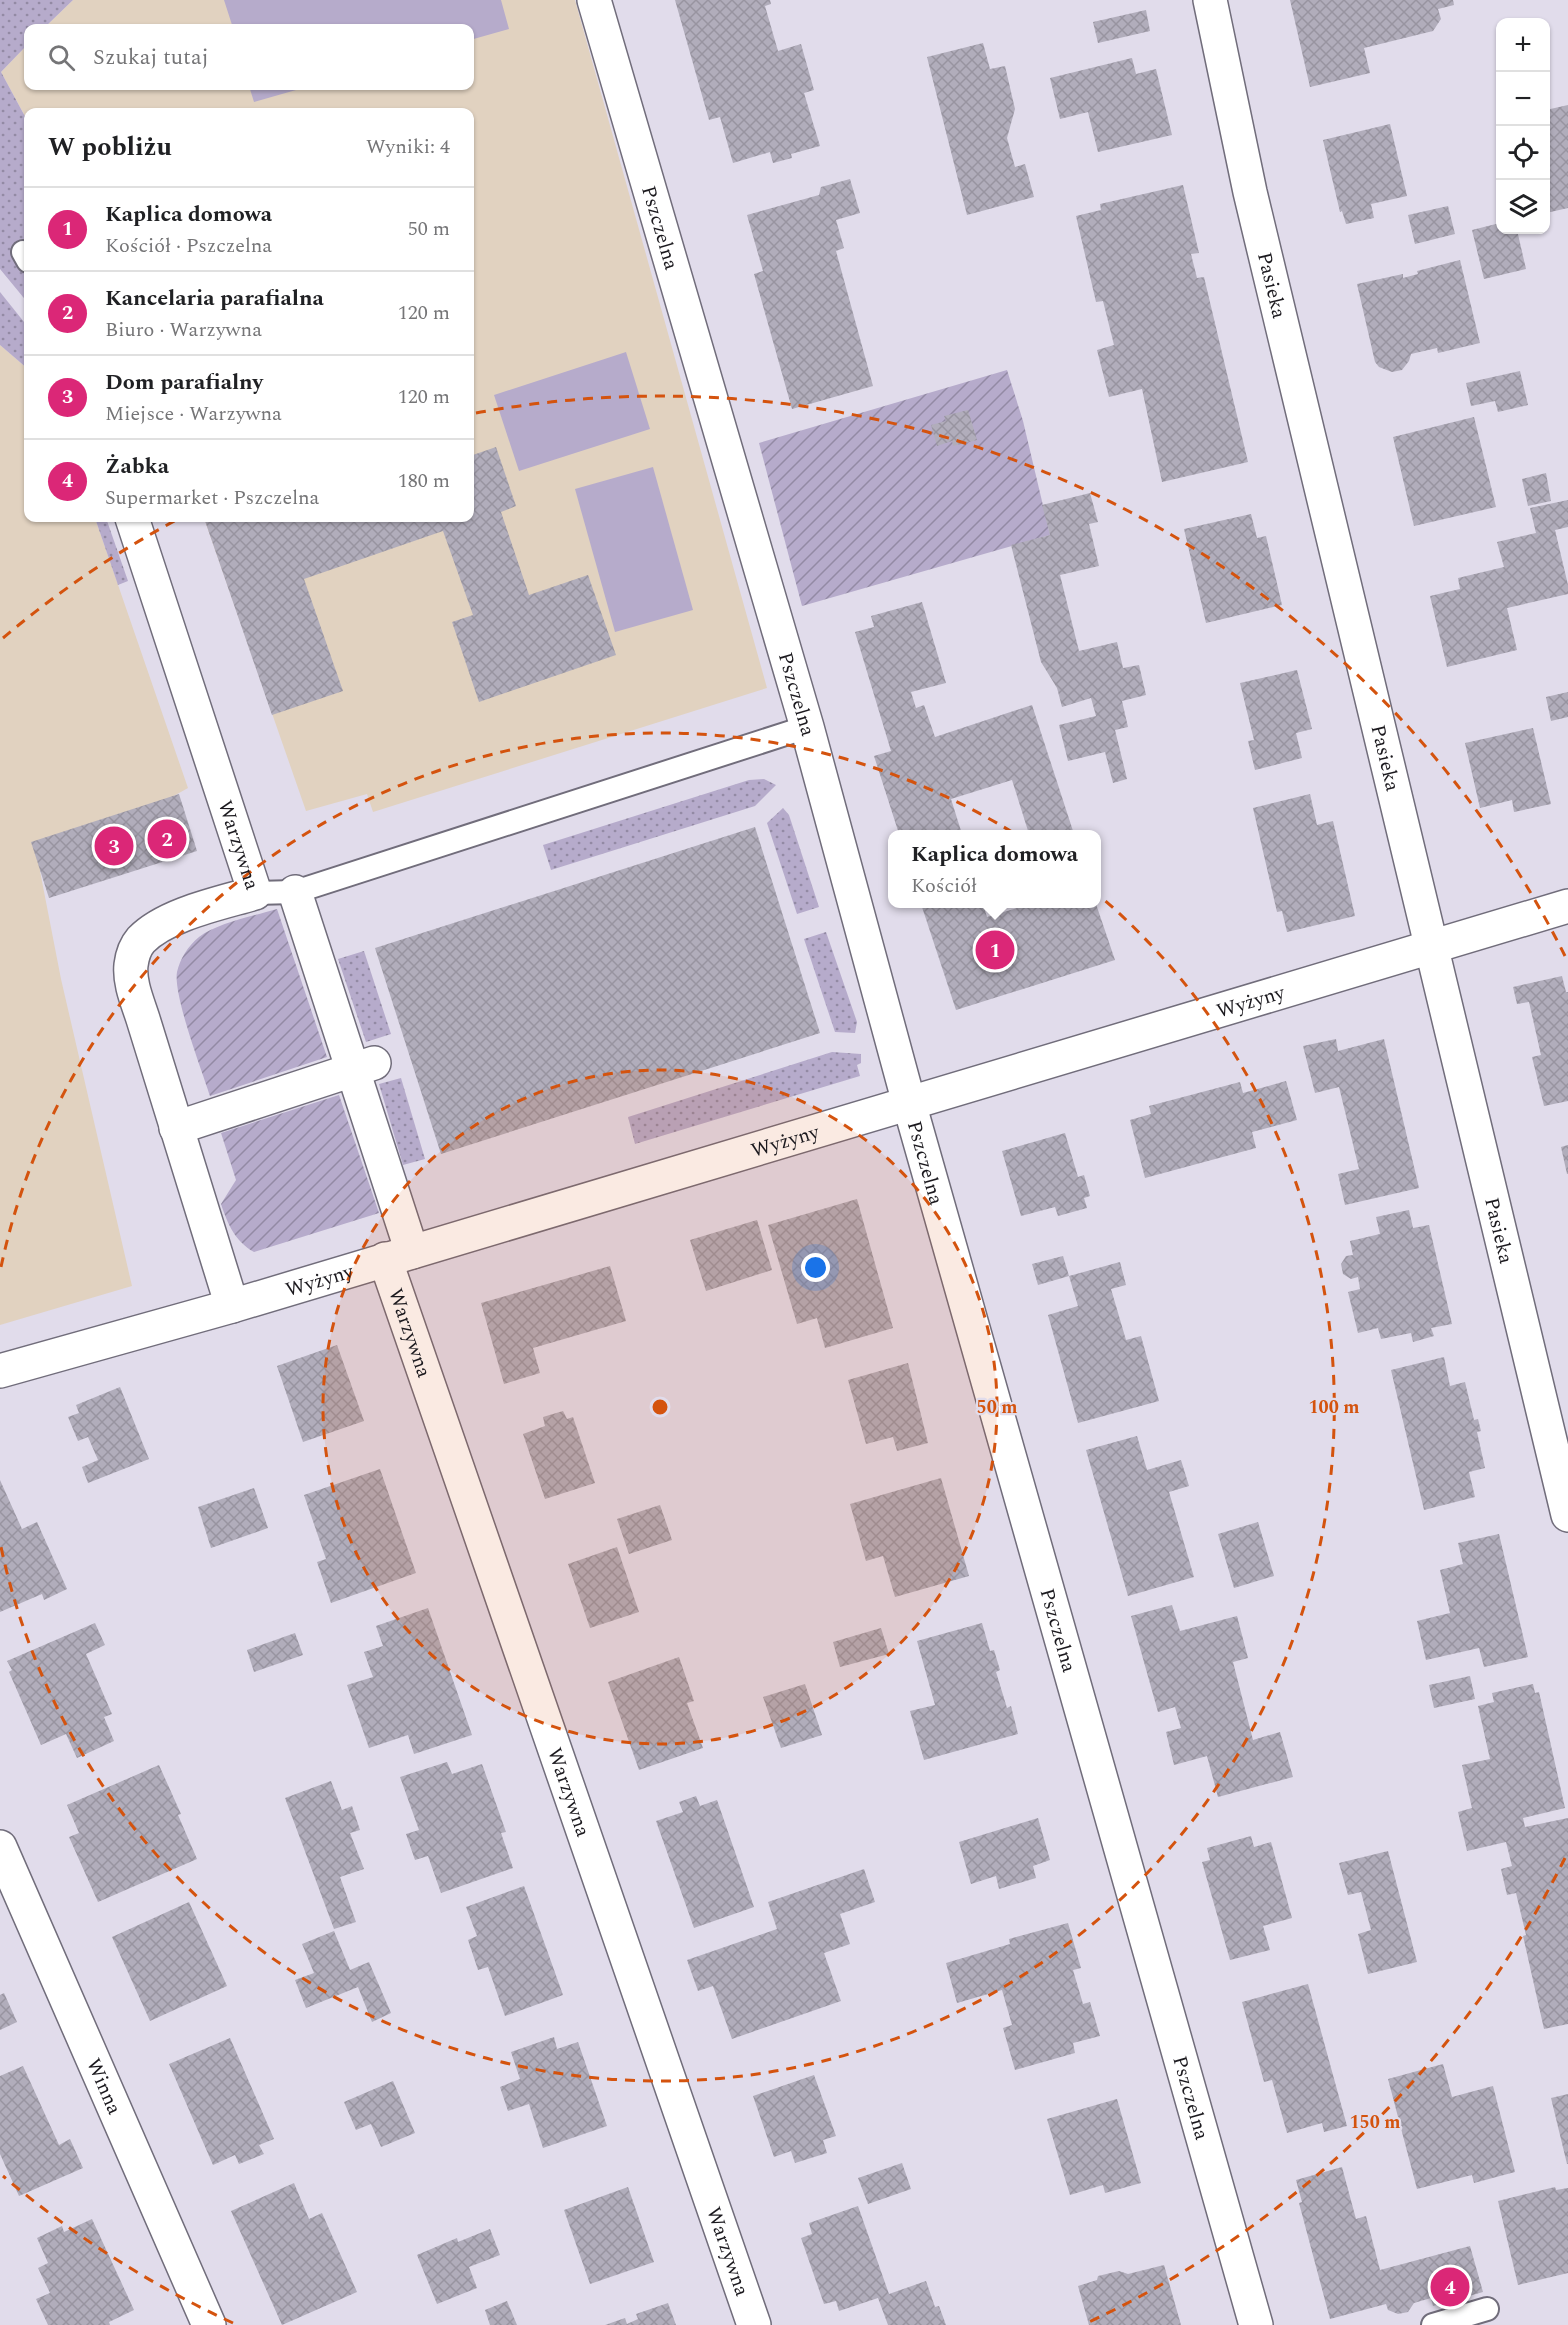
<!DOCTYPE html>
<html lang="pl">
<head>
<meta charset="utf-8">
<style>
  body { margin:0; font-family:Spectral,serif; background:#f2f2f2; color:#202124 }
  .controls { position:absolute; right:18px; top:18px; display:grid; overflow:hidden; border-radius:12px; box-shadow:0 2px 4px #0004 }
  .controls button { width:54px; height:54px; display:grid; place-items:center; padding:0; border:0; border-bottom:2px solid #e0e0e0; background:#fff; color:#202124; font:30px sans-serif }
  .you { position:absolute; left:816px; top:1268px; width:21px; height:21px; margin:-15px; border:4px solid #fff; border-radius:50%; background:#1a73e8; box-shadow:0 0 0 9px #1a73e833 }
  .badge { display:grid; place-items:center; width:39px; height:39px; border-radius:50%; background:#db2777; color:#fff; font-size:20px; font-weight:700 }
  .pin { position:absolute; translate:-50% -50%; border:3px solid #fff; box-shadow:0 2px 6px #0006 }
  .popup { position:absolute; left:888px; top:830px; width:213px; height:78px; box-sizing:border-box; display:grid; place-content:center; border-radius:12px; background:#fff; filter:drop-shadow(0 2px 4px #0005); font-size:20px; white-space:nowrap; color:#757577 }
  .popup b { font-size:22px; color:#202124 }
  .popup::after { content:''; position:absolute; left:50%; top:100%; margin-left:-12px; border:12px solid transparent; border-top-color:#fff }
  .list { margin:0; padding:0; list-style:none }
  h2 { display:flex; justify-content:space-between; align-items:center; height:78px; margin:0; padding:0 24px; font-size:26px }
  h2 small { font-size:20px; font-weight:400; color:#757577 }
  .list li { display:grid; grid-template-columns:39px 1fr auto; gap:18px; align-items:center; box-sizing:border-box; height:84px; padding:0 24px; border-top:2px solid #e0e0e0 }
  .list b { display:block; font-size:22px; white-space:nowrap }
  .list p { margin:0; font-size:20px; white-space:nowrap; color:#757577 }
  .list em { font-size:20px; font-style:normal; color:#757577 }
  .icon { flex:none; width:33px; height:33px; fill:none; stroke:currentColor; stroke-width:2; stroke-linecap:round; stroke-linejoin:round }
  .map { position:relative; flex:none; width:1568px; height:2325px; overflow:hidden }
  .search { position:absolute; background:#fff; box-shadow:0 2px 4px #0004; left:24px; top:24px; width:450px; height:66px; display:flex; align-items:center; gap:15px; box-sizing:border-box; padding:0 21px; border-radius:12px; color:#757577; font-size:22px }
  .panel { position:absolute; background:#fff; box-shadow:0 2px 4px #0004; left:24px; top:108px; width:450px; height:414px; border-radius:12px }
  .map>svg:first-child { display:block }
</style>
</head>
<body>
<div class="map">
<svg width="1568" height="2325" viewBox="0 0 1568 2325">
  <defs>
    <pattern id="grass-dots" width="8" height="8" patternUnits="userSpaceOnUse" patternTransform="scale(1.5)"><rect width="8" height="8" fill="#b6abcb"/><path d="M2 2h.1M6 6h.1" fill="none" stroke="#938aa4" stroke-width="1.8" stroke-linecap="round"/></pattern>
    <pattern id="garden-furrows" width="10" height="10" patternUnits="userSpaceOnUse" patternTransform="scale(1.5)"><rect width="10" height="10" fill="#b6abcb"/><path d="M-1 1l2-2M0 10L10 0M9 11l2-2" fill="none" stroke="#938aa4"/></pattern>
    <pattern id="building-cross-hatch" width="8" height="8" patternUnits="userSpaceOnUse" patternTransform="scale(1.5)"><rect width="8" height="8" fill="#b1adbb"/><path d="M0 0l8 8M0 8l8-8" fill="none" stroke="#9894a0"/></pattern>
  </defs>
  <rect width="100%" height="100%" fill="#e1dceb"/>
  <!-- education -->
  <g fill="#e1d2c0">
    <polygon points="73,0 575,0 767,688 373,812 367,794 306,811 204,518 470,518 470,112 28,112 28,122 1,72 28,44 28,86 470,86 470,28 44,28"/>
    <polygon points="0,345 28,369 28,518 95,518 188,788 40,871 61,979 132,1286 0,1325"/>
  </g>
  <!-- grass -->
  <g fill="url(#grass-dots)">
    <polygon points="0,0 73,0 44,28 28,28 28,44 1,72 28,122 28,303 0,269"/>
    <polygon points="0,292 28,327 28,369 0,345"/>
    <polygon points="95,518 106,518 128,581 118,585"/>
    <polygon points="764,779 776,785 755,806 551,870 543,845 749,780"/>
    <polygon points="783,808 789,815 819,907 797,914 767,823"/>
    <polygon points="826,932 857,1022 855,1033 835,1032 804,939"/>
    <polygon points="364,951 391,1034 366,1042 338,959"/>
    <polygon points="832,1052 861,1054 861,1063 857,1065 860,1076 635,1144 628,1117"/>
    <polygon points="401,1078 425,1159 403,1165 379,1084"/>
  </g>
  <!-- garden -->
  <g fill="url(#garden-furrows)">
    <polygon points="1007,370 1023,421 1050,535 802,606 759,443"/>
    <path d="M277,909L327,1057L210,1096C202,1071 173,995 177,972C180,959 188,946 199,937C217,923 254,916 277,909Z"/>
    <path d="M339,1095L379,1213L254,1252C235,1241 228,1225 221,1204L236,1180L221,1133Z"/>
  </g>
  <!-- pitch -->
  <g fill="#b6abcb">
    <polygon points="224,0 501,0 509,29 470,40 470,28 233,28"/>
    <polygon points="249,86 310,86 254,102"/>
    <polygon points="626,352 650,429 519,471 494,395"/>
    <polygon points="653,467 693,610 615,632 575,489"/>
  </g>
  <!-- building -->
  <g fill="url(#building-cross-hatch)">
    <polygon points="675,0 770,0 771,4 765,6 778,51 801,44 814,90 804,93 820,146 791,154 792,158 773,163 770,152 733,163 720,117 709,120"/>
    <polygon points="1290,0 1453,0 1454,5 1438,9 1441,19 1433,31 1364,48 1370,73 1310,87"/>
    <polygon points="1146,10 1150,31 1098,43 1093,22"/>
    <polygon points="983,43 990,69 1005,66 1015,109 1007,138 1015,167 1025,164 1034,197 967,215 927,57"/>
    <polygon points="1132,58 1136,74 1156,69 1172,135 1098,152 1088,112 1060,119 1050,78"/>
    <polygon points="1568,105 1568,208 1546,213 1546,110"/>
    <polygon points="1390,124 1407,196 1371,204 1374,218 1346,224 1342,211 1340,212 1323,140"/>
    <polygon points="850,179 860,213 836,220 844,248 836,251 873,386 792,409 754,274 763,271 747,215 819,195 821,187"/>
    <polygon points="1183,185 1199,253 1191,254 1197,278 1204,277 1248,462 1162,482 1142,389 1109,397 1097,350 1114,345 1103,301 1096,302 1076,216 1101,210 1100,204"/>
    <polygon points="1448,206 1455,234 1415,244 1408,215"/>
    <polygon points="1500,223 1500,230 1517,230 1526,269 1484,279 1472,230"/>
    <polygon points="1460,260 1480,343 1438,353 1437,348 1411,354 1409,361 1402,370 1392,372 1379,367 1375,362 1357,284 1403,274 1403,278 1418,274 1417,271"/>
    <polygon points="1520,371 1528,405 1498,412 1495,401 1471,406 1466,383"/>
    <polygon points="968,410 977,440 953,446 952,441 937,446 931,425 946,421 944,416"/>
    <polygon points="1474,417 1496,507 1414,526 1393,437"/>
    <polygon points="496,447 516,506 501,512 529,595 588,575 616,655 479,702 452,622 473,615 443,531 304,579 343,691 272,715 204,518 284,518 285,520 292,518 470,518 470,456"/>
    <polygon points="1546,473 1551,501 1528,506 1522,479"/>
    <polygon points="1090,493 1098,522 1089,524 1099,566 1060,575 1079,651 1117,642 1123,668 1139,665 1146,695 1122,701 1128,727 1115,730 1127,779 1113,783 1105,752 1068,761 1059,725 1096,716 1091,698 1062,707 1057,688 1041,662 1011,545 1050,535 1042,505"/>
    <polygon points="1568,500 1568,527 1555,530 1568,585 1568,594 1507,608 1517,650 1447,667 1430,596 1460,589 1458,578 1504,567 1497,542 1536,533 1530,508"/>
    <polygon points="1251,514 1257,538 1266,536 1282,605 1206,623 1184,529"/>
    <polygon points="922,602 946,683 911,692 916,708 924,705 935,737 1032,705 1074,834 1029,834 1012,780 951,799 962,834 899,834 874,756 891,751 855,632 874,627 871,616"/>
    <polygon points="1297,670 1312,729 1296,733 1302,758 1255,770 1248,741 1254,740 1240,683"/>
    <polygon points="1568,692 1568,717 1551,721 1546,697"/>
    <polygon points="1533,728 1551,804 1514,812 1512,800 1480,808 1465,743"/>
    <polygon points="179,794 197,851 49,898 31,842"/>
    <polygon points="1310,794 1317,825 1333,821 1355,916 1287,932 1282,911 1277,912 1253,808"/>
    <polygon points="755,827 820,1033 441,1154 375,948"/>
    <polygon points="921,904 983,904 987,917 1030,904 1096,904 1115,960 956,1010"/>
    <polygon points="1562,976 1566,992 1568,992 1568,1101 1544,1106 1532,1057 1541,1055 1529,1002 1517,1004 1513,987"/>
    <polygon points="1336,1039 1338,1051 1384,1039 1419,1188 1345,1205 1338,1174 1359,1169 1339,1087 1315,1093 1303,1046"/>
    <polygon points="1286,1081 1297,1120 1252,1132 1256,1148 1145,1178 1130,1120 1151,1114 1149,1106 1240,1082 1243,1093"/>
    <polygon points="1065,1133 1078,1177 1084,1175 1090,1196 1084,1198 1087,1208 1058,1216 1055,1207 1021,1216 1002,1151"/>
    <polygon points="1568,1145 1568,1174 1567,1174 1561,1147"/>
    <polygon points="857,1199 893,1328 825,1348 817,1318 797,1324 768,1225"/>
    <polygon points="1409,1210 1413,1228 1429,1225 1452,1324 1431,1328 1434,1336 1413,1342 1411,1333 1381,1339 1378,1328 1358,1333 1348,1292 1360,1289 1358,1277 1351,1279 1343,1274 1341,1264 1346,1256 1353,1255 1350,1241 1380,1234 1376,1217"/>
    <polygon points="757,1220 772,1270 706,1291 690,1240"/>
    <polygon points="1063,1256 1069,1276 1038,1285 1032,1264"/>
    <polygon points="1120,1262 1126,1285 1111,1289 1126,1340 1141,1336 1159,1401 1078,1423 1048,1315 1078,1306 1069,1276"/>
    <polygon points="610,1266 626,1321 533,1348 540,1373 504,1384 481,1303"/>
    <polygon points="337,1345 364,1421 303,1442 277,1366"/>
    <polygon points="1444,1357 1450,1386 1465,1382 1474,1420 1478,1419 1481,1431 1477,1432 1485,1468 1469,1472 1475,1497 1424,1510 1391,1370"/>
    <polygon points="908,1363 928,1443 897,1451 893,1437 866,1444 848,1380"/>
    <polygon points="120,1387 149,1459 88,1483 82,1467 98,1460 88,1437 78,1441 68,1417 79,1413 76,1405"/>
    <polygon points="563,1411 567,1419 573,1417 595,1483 545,1499 523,1434 545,1426 543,1417"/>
    <polygon points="1137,1436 1147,1470 1181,1460 1189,1486 1169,1492 1194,1577 1128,1596 1086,1450"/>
    <polygon points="380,1469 416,1573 331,1603 317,1562 326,1559 304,1495"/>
    <polygon points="941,1478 969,1576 895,1597 883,1556 866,1561 850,1504"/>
    <polygon points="0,1480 22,1529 37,1522 67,1589 44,1600 42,1594 0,1612"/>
    <polygon points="254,1488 268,1528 211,1548 198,1507"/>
    <polygon points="660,1505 672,1540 629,1554 617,1519"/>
    <polygon points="1258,1522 1274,1576 1234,1588 1218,1534"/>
    <polygon points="1499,1534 1528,1657 1484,1667 1479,1648 1426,1660 1417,1621 1450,1613 1440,1570 1463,1564 1458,1543"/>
    <polygon points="617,1547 639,1612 590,1628 568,1564"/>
    <polygon points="1172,1605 1180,1631 1237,1616 1248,1658 1233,1662 1253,1740 1280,1732 1293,1777 1218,1797 1207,1756 1174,1765 1166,1732 1181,1728 1175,1707 1158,1712 1131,1616"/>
    <polygon points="428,1608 472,1735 414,1754 408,1735 369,1748 347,1685 373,1677 364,1652 383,1646 376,1626"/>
    <polygon points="95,1623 105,1645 86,1654 112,1714 104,1717 114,1741 77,1758 66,1734 41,1745 9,1672 12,1670 7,1661"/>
    <polygon points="982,1623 990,1651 994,1650 1000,1670 996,1672 1007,1708 1011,1706 1018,1734 924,1760 910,1711 935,1705 917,1641"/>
    <polygon points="881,1628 889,1654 840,1667 833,1642"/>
    <polygon points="295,1633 303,1655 254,1672 247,1650"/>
    <polygon points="679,1657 694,1701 687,1703 703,1748 639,1770 608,1682"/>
    <polygon points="1470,1676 1475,1699 1434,1708 1429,1685"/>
    <polygon points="805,1684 822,1735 781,1748 763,1697"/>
    <polygon points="1533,1684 1535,1693 1539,1692 1565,1808 1523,1818 1525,1827 1568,1818 1568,2024 1544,2029 1523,1936 1526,1935 1516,1893 1507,1895 1501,1869 1512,1866 1506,1842 1467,1851 1458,1812 1472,1808 1462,1765 1490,1759 1478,1706 1494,1702 1492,1693"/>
    <polygon points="447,1762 452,1774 482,1764 506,1832 501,1833 513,1868 441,1893 428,1856 415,1860 406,1834 419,1830 400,1777"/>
    <polygon points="159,1765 181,1814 178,1815 197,1859 98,1902 69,1837 79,1833 67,1805"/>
    <polygon points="331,1781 342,1810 352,1806 360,1830 350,1833 364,1869 340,1877 356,1922 334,1929 285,1798"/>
    <polygon points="696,1796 700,1806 717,1800 754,1907 694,1928 656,1821 683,1812 679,1802"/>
    <polygon points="1038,1818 1050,1860 1033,1866 1036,1878 999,1889 996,1876 971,1884 959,1842"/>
    <polygon points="1251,1836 1254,1847 1271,1842 1292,1918 1263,1926 1270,1950 1230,1960 1202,1862 1210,1860 1207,1848"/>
    <polygon points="1388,1851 1417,1962 1368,1974 1358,1934 1371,1930 1361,1892 1348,1895 1339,1863"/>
    <polygon points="864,1869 875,1902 840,1914 850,1944 824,1953 841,2001 732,2039 713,1986 698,1991 687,1960 777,1929 768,1902"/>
    <polygon points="524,1886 563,1995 505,2016 488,1967 478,1970 468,1940 477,1936 466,1907"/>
    <polygon points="189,1902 227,1986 150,2021 112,1937"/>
    <polygon points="1068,1923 1081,1968 1073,1970 1083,2004 1090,2002 1100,2036 1073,2043 1075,2053 1015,2070 1003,2028 1012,2025 1002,1990 957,2003 946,1963 1010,1944 1009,1939"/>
    <polygon points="334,1931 350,1970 369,1962 391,2013 372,2022 358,1987 306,2008 295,1980 314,1973 302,1944"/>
    <polygon points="1308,1984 1347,2126 1324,2132 1322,2123 1287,2133 1272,2080 1264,2082 1242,2002"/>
    <polygon points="4,1993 17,2022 0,2030 0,1995"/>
    <polygon points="554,2037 557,2049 578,2042 607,2126 543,2148 529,2104 508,2111 500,2087 520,2079 511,2052"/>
    <polygon points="230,2038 274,2139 259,2145 264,2154 239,2164 235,2155 213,2165 169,2064"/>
    <polygon points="1443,2064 1452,2097 1493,2086 1515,2172 1474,2183 1472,2175 1417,2189 1388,2079"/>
    <polygon points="23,2066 59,2145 70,2139 83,2168 19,2196 0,2154 0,2076"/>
    <polygon points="814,2075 836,2136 823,2140 827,2153 795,2163 791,2151 774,2157 753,2096"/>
    <polygon points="393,2081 415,2133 381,2147 371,2124 356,2130 344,2102"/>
    <polygon points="1568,2094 1568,2164 1567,2164 1551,2098"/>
    <polygon points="1117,2099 1141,2183 1105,2193 1103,2185 1070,2195 1047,2119"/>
    <polygon points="902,2163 911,2189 868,2204 858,2178"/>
    <polygon points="1342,2167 1356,2219 1366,2216 1380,2270 1470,2246 1483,2292 1433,2306 1431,2298 1414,2303 1408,2312 1398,2314 1388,2310 1386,2304 1330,2319 1299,2203 1302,2202 1296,2180"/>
    <polygon points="294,2183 309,2219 322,2213 357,2292 282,2325 231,2211"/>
    <polygon points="628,2187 654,2262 590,2284 564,2210"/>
    <polygon points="1555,2187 1556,2190 1568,2188 1568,2273 1518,2285 1498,2201"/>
    <polygon points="858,2206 889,2294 926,2281 935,2307 939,2306 946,2325 888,2325 878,2298 839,2311 836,2301 824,2304 801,2238 812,2234 809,2223"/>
    <polygon points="92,2219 134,2310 109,2322 110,2325 48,2325 36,2299 50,2293 38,2268 48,2263 37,2238 62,2226 64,2232"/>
    <polygon points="490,2229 500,2255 469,2267 477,2288 437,2304 417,2255 457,2238 458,2242"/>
    <polygon points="1164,2265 1181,2325 1089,2325 1078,2286 1097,2280 1098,2276 1119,2271 1128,2274"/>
    <polygon points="507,2301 517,2325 490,2325 485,2310"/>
    <polygon points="668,2303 676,2325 605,2325 625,2318 627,2324 638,2319 636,2314"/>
  </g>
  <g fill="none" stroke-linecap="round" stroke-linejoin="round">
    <!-- lane casing -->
    <g stroke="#716d7b" stroke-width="26">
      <g id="lane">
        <polyline points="23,252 28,261"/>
        <polyline points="255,893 295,892 807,727"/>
        <polyline points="1433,2325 1487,2309"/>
      </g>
    </g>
    <!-- street casing -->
    <g stroke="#716d7b" stroke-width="36">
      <g id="street">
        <path id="s1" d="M594,0L807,727L909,1103L1256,2325"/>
        <path id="s2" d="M1210,0L1250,192L1568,1515"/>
        <path id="s3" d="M132,518L255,893C221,903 166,914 141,940C135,947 132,957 131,965C129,983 138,1003 143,1019L232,1306"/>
        <polyline points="295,892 412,1252"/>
        <polyline points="176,1128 374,1063"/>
        <path id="s4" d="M385,1259L754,2325"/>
        <path id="s5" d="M0,1371L232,1306L1568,906"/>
        <path id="s6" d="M0,1847L209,2325"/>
      </g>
    </g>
    <!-- lane -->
    <use href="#lane" stroke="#fff" stroke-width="22"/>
    <!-- street -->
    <use href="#street" stroke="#fff" stroke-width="33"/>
  </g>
  <!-- distance rings -->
  <circle cx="660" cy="1407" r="337" fill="#d4530e" fill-opacity=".12"/>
  <g fill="none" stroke="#d4530e" stroke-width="3" stroke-dasharray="10 8">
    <circle cx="660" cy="1407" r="337"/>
    <path d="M1 1267A674 674 0 1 1 1 1547"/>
    <path d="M1565 1858A1011 1011 0 0 1 1087 2323M233 2323A1011 1011 0 0 1 3 2176M3 638A1011 1011 0 0 1 178 519M476 413A1011 1011 0 0 1 1565 956"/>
  </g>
  <g text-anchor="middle" stroke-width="4.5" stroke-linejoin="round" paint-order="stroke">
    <!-- street labels -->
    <g font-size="20" fill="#1b191e" stroke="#e1dceb">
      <text dy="7" stroke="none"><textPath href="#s1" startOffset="237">Pszczelna</textPath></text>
      <text dy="7" stroke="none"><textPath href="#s2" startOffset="292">Pasieka</textPath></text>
      <text dy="7" stroke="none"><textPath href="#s1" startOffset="723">Pszczelna</textPath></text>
      <text dy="7" stroke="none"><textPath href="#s2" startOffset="778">Pasieka</textPath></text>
      <text dy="7" stroke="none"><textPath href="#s3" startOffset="344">Warzywna</textPath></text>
      <text dy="7" stroke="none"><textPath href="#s5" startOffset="1304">Wyżyny</textPath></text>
      <text dy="7" stroke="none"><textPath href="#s5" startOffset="818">Wyżyny</textPath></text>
      <text dy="7" stroke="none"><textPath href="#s1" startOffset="1209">Pszczelna</textPath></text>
      <text dy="7" stroke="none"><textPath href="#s2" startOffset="1264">Pasieka</textPath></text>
      <text dy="7" stroke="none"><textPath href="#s5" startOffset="332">Wyżyny</textPath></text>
      <text dy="7" stroke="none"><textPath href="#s4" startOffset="78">Warzywna</textPath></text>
      <text dy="7" stroke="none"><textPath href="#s1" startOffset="1695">Pszczelna</textPath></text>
      <text dy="7" stroke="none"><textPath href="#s4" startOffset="564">Warzywna</textPath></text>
      <text dy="7" stroke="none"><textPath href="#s6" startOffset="261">Winna</textPath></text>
      <text dy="7" stroke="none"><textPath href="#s1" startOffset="2181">Pszczelna</textPath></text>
      <text dy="7" stroke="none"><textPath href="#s4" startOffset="1050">Warzywna</textPath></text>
    </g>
  </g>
  <circle cx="660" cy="1407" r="9" fill="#d4530e" stroke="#e1dceb" stroke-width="3"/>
  <g font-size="18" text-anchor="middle" font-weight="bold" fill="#d4530e" stroke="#e1dceb" stroke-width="4.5" stroke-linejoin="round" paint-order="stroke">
    <text x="997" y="1413">50 m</text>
    <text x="1334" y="1413">100 m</text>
    <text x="1375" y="2128">150 m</text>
  </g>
</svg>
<div class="controls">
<button>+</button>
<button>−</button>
<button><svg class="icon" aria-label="locate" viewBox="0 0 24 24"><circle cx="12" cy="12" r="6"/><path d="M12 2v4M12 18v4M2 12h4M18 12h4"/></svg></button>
<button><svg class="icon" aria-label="layers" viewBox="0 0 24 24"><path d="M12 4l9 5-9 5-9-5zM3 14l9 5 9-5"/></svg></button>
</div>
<div class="you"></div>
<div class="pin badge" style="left:995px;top:950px">1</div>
<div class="popup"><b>Kaplica domowa</b>Kościół</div>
<div class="pin badge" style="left:167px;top:839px">2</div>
<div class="pin badge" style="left:114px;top:846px">3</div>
<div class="pin badge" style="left:1450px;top:2287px">4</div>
<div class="search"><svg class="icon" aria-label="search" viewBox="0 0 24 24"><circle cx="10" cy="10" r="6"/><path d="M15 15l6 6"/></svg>Szukaj tutaj</div>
<section class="panel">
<h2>W pobliżu<small>Wyniki: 4</small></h2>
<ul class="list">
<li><span class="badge">1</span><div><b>Kaplica domowa</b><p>Kościół · Pszczelna</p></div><em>50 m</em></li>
<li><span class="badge">2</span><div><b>Kancelaria parafialna</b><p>Biuro · Warzywna</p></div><em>120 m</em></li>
<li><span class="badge">3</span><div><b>Dom parafialny</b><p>Miejsce · Warzywna</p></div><em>120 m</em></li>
<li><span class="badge">4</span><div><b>Żabka</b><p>Supermarket · Pszczelna</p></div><em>180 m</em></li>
</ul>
</section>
</div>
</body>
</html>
